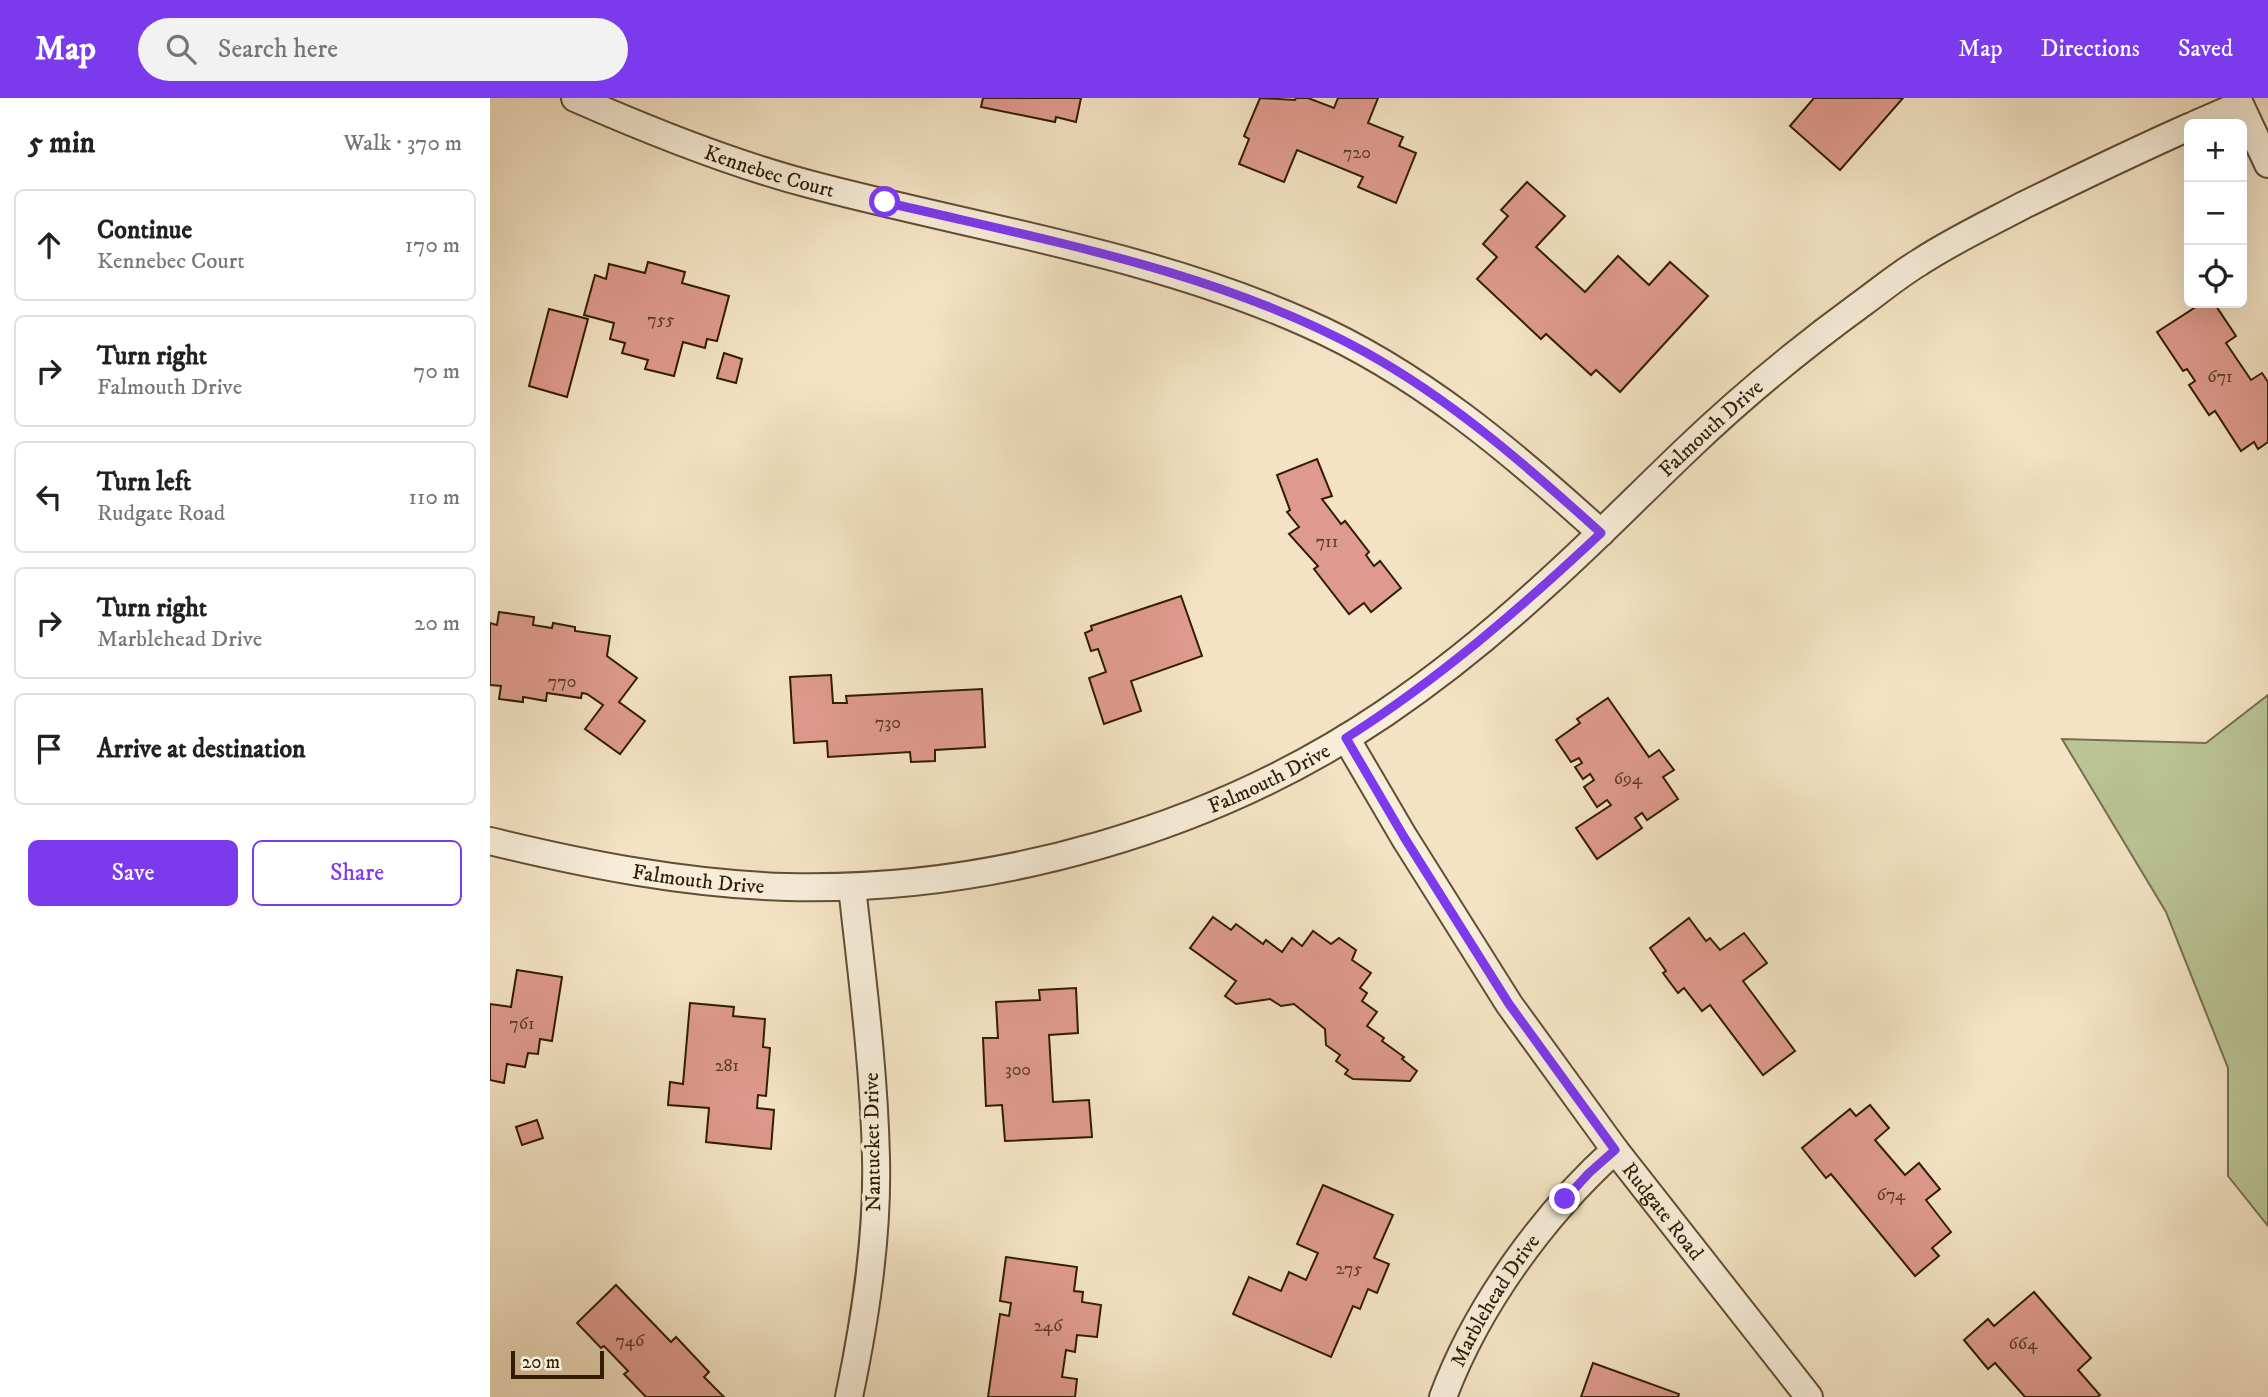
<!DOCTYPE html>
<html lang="en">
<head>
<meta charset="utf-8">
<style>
  body { margin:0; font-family:"IM FELL DW Pica",serif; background:#f2f2f2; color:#222 }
  .controls { position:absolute; right:21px; top:21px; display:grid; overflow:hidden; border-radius:10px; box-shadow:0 7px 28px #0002 }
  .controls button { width:63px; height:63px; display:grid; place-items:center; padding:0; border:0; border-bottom:2px solid #e0e0e0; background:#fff; color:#222; font:35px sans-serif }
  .scale { position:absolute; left:21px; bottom:18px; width:93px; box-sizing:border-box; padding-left:7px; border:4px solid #321d02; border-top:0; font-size:19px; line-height:24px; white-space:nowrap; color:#321d02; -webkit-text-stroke:5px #f7edd9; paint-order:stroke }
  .stop { position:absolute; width:21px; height:21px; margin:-16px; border:5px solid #7c3aed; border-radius:50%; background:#fff }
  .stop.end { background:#7c3aed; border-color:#fff; box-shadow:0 2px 7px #0008 }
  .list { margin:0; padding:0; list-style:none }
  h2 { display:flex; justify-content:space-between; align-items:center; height:91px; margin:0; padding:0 28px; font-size:30px }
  h2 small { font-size:23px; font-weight:400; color:#767676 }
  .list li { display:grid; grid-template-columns:46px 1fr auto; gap:21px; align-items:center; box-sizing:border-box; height:112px; margin:0 14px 14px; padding:0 14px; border:2px solid #e0e0e0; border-radius:10px }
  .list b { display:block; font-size:26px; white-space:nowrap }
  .list p { margin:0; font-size:23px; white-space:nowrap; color:#767676 }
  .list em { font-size:23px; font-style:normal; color:#767676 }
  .actions { display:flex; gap:14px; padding:21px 28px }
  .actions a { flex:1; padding:16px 0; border:2px solid #7c3aed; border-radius:10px; text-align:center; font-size:24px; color:#7c3aed }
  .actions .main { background:#7c3aed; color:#fff }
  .icon { flex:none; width:38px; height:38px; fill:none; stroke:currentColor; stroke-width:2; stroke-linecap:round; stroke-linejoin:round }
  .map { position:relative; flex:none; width:1778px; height:1299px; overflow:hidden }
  header { display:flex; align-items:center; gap:42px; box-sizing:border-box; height:98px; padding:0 35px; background:#7c3aed; color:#fff }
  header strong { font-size:33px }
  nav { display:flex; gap:38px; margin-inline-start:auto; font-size:24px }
  .search { width:490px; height:63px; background:#f2f2f2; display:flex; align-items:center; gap:18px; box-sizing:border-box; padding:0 24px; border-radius:38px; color:#767676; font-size:26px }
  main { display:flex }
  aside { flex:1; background:#fff }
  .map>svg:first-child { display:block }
</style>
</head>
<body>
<header>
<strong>Map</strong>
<div class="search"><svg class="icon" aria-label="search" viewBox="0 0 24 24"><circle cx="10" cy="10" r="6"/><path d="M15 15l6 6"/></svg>Search here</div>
<nav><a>Map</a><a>Directions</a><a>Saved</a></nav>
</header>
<main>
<aside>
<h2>5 min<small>Walk · 370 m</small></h2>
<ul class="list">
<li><svg class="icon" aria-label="ahead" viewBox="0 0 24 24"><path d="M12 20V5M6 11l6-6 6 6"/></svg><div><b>Continue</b><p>Kennebec Court</p></div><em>170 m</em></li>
<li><svg class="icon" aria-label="right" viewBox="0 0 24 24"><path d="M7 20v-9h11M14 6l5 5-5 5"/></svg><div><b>Turn right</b><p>Falmouth Drive</p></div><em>70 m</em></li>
<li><svg class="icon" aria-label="left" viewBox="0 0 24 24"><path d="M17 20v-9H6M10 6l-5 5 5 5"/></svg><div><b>Turn left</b><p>Rudgate Road</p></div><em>110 m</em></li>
<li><svg class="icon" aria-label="right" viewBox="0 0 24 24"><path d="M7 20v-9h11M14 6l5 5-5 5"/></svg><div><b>Turn right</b><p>Marblehead Drive</p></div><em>20 m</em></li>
<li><svg class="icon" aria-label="arrive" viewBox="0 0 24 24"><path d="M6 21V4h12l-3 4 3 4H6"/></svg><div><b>Arrive at destination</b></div></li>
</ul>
<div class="actions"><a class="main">Save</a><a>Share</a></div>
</aside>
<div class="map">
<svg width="1778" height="1299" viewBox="0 0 1778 1299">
  <rect width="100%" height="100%" fill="#f3e3c4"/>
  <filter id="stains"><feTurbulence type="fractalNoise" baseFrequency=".00286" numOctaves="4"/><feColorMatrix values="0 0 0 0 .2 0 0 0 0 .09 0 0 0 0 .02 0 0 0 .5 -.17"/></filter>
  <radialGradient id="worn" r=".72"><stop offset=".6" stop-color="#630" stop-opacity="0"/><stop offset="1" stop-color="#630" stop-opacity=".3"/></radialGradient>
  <!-- green -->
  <polygon fill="#bac495" stroke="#76704c" stroke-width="2" points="1778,597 1778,1128 1738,1078 1738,970 1676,814 1572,641 1716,645"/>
  <!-- building -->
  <g fill="#de9a8e" stroke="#321d02" stroke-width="2">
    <polygon points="493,0 591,0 586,24 566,19 565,24 491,9"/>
    <polygon points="770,0 805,2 806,0 818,0 844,10 848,0 888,0 878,25 913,39 909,48 926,55 906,105 868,89 873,79 807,52 794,84 749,66 759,41 754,38"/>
    <polygon points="1324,0 1413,0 1350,72 1300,28"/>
    <polygon points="1037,84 1075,118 1046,149 1095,194 1128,158 1159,187 1180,164 1218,198 1130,294 1106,272 1101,277 1056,236 1051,241 987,181 1007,159 993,146 1018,118 1011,112"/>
    <polygon points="158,164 195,174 192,185 239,198 227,243 217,241 215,250 193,244 184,278 155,271 158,262 132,255 135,245 120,241 124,225 94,217 105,177 116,181 119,166 155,175"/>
    <polygon points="1712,205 1724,205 1746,238 1736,245 1761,282 1772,275 1778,284 1778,344 1768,351 1764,344 1751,353 1725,313 1719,317 1699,287 1705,283 1697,271 1693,273 1667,234"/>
    <polygon points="59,211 98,221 77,299 39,288"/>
    <polygon points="234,255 252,261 246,285 227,280"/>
    <polygon points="827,361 842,398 832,401 851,426 855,423 879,454 876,457 884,468 890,463 911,490 881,514 874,505 859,516 824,471 828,468 799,436 809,429 797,414 800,412 787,377"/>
    <polygon points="691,498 712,558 641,583 651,613 614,626 599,580 616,574 608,551 601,553 595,535 602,532 601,528"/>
    <polygon points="9,514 44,519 43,527 62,530 63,525 85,529 85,533 120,538 117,558 147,580 129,604 155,623 130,656 95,631 113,607 97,596 92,595 91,600 57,595 56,603 33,599 33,604 9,601 11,588 0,587 0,525 7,527"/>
    <polygon points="341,577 343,605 357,605 356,598 492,591 495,649 445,652 445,663 421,664 420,654 338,659 337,643 304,645 300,579"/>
    <polygon points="1118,600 1159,659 1169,652 1184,672 1173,679 1188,701 1157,722 1152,715 1145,720 1152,730 1107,761 1086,730 1121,707 1117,702 1107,709 1094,689 1104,682 1100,676 1093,681 1085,669 1092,665 1089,660 1081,664 1066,642 1090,625 1087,621"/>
    <polygon points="723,819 741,832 746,826 773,846 776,842 792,854 802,840 812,848 823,833 841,846 849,840 866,852 862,862 881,875 870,890 877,895 872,903 887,914 877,928 894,940 892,943 914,959 912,961 927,973 920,983 863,981 855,976 858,972 846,963 850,957 836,947 835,931 804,906 791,908 780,901 746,906 735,898 746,883 700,850"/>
    <polygon points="1199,820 1216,843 1220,840 1230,852 1254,835 1277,865 1253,883 1305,953 1273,977 1220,907 1212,913 1194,890 1188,895 1173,875 1176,873 1160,850"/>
    <polygon points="27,872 72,879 62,943 50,941 48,956 38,955 35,969 17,966 14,985 0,982 0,906 21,909"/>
    <polygon points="586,890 588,935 559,937 563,1004 599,1002 602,1039 515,1043 512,1007 496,1008 493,940 508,940 506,904 550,902 549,892"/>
    <polygon points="200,905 244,909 243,918 275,921 273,949 280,950 276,998 268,997 267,1010 284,1012 281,1051 216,1044 219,1010 178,1007 180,984 193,986"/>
    <polygon points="1380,1007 1399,1030 1385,1042 1415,1077 1429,1065 1450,1091 1436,1102 1461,1134 1442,1150 1449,1158 1425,1178 1341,1076 1336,1080 1312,1050 1360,1011 1366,1018"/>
    <polygon points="47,1022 53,1040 32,1047 26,1029"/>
    <polygon points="833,1087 903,1117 884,1160 899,1166 887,1195 878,1191 870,1211 863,1208 841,1259 743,1216 759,1179 791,1193 799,1174 816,1182 828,1155 807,1146"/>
    <polygon points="516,1159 587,1169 584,1193 593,1194 592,1204 611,1207 607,1239 587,1237 585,1254 576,1252 572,1279 587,1281 585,1299 498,1299 510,1216 519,1218 521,1205 510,1203"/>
    <polygon points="126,1187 181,1244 186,1239 219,1274 214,1279 234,1299 156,1299 134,1276 138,1273 114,1248 111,1250 87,1225"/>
    <polygon points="1544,1194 1601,1260 1588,1272 1610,1297 1607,1299 1535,1299 1505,1265 1498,1271 1474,1242 1498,1221 1504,1228"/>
    <polygon points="1103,1265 1189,1296 1188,1299 1091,1299"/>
  </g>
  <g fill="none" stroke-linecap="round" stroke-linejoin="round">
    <!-- street casing -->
    <g stroke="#624e32" stroke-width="30">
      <g id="street">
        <path id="s1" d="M85,0C160,33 239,65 319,86C485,130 659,155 816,225C928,274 1022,354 1111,435"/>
        <polyline points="1747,0 1778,66"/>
        <polyline points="1706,26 1750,7"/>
        <path id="s2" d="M856,640L914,739L1019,906L1125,1052L1319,1299"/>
        <path id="s3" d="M0,743C98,767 197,786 297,789C504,794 724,731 895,615C951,577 1005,533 1055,487C1103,444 1148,398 1195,353C1251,299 1312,249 1374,204C1393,190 1410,176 1430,164C1462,143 1498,126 1532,108C1587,81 1643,54 1699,29"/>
        <path d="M359,1299C375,1222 388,1140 386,1060C384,970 372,879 362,789"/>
        <path id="s4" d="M953,1299C987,1208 1053,1117 1125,1052"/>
      </g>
    </g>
    <!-- street -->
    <use href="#street" stroke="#f7edd9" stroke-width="26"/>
  </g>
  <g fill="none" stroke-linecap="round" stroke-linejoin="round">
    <!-- route -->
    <path stroke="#7c3aed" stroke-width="9" d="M395,104C558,143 728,173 875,254C962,302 1038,369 1111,435C1031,510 949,581 856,640L914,739L1019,906L1125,1052L1099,1075L1075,1101"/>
  </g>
  <g text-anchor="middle" stroke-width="7" stroke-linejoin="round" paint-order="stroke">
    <!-- number labels -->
    <g font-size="18" fill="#5d3c25">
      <text x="867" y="60">720</text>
      <text x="171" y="227">755</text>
      <text x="1730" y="284">671</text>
      <text x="837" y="449">711</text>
      <text x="72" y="589">770</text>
      <text x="398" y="630">730</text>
      <text x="1138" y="686">694</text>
      <text x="32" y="931">761</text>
      <text x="237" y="973">281</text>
      <text x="528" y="977">300</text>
      <text x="1401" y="1102">674</text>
      <text x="859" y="1176">275</text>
      <text x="558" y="1233">246</text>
      <text x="140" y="1248">746</text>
      <text x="1533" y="1251">664</text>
    </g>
    <!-- street labels -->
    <g font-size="21" fill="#321d02" stroke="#f7edd9">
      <text dy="7" stroke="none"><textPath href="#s1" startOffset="208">Kennebec Court</textPath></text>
      <text dy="7" stroke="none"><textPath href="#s3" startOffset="1367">Falmouth Drive</textPath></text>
      <text dy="7" stroke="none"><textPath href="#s3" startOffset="800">Falmouth Drive</textPath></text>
      <text dy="7" stroke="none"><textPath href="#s3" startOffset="212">Falmouth Drive</textPath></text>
      <text transform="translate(382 1044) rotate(-91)" y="7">Nantucket Drive</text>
      <text dy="7" stroke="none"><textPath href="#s2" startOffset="570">Rudgate Road</textPath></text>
      <text dy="7" stroke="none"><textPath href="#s4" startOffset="110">Marblehead Drive</textPath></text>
    </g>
  </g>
  <rect width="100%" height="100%" filter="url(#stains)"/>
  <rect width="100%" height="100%" fill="url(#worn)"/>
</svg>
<div class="controls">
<button>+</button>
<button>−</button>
<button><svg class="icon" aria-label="locate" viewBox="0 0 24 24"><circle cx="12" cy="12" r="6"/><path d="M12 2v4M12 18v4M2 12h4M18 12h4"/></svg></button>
</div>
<div class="scale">20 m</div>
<div class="stop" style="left:395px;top:104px"></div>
<div class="stop end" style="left:1075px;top:1101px"></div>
</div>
</main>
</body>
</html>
